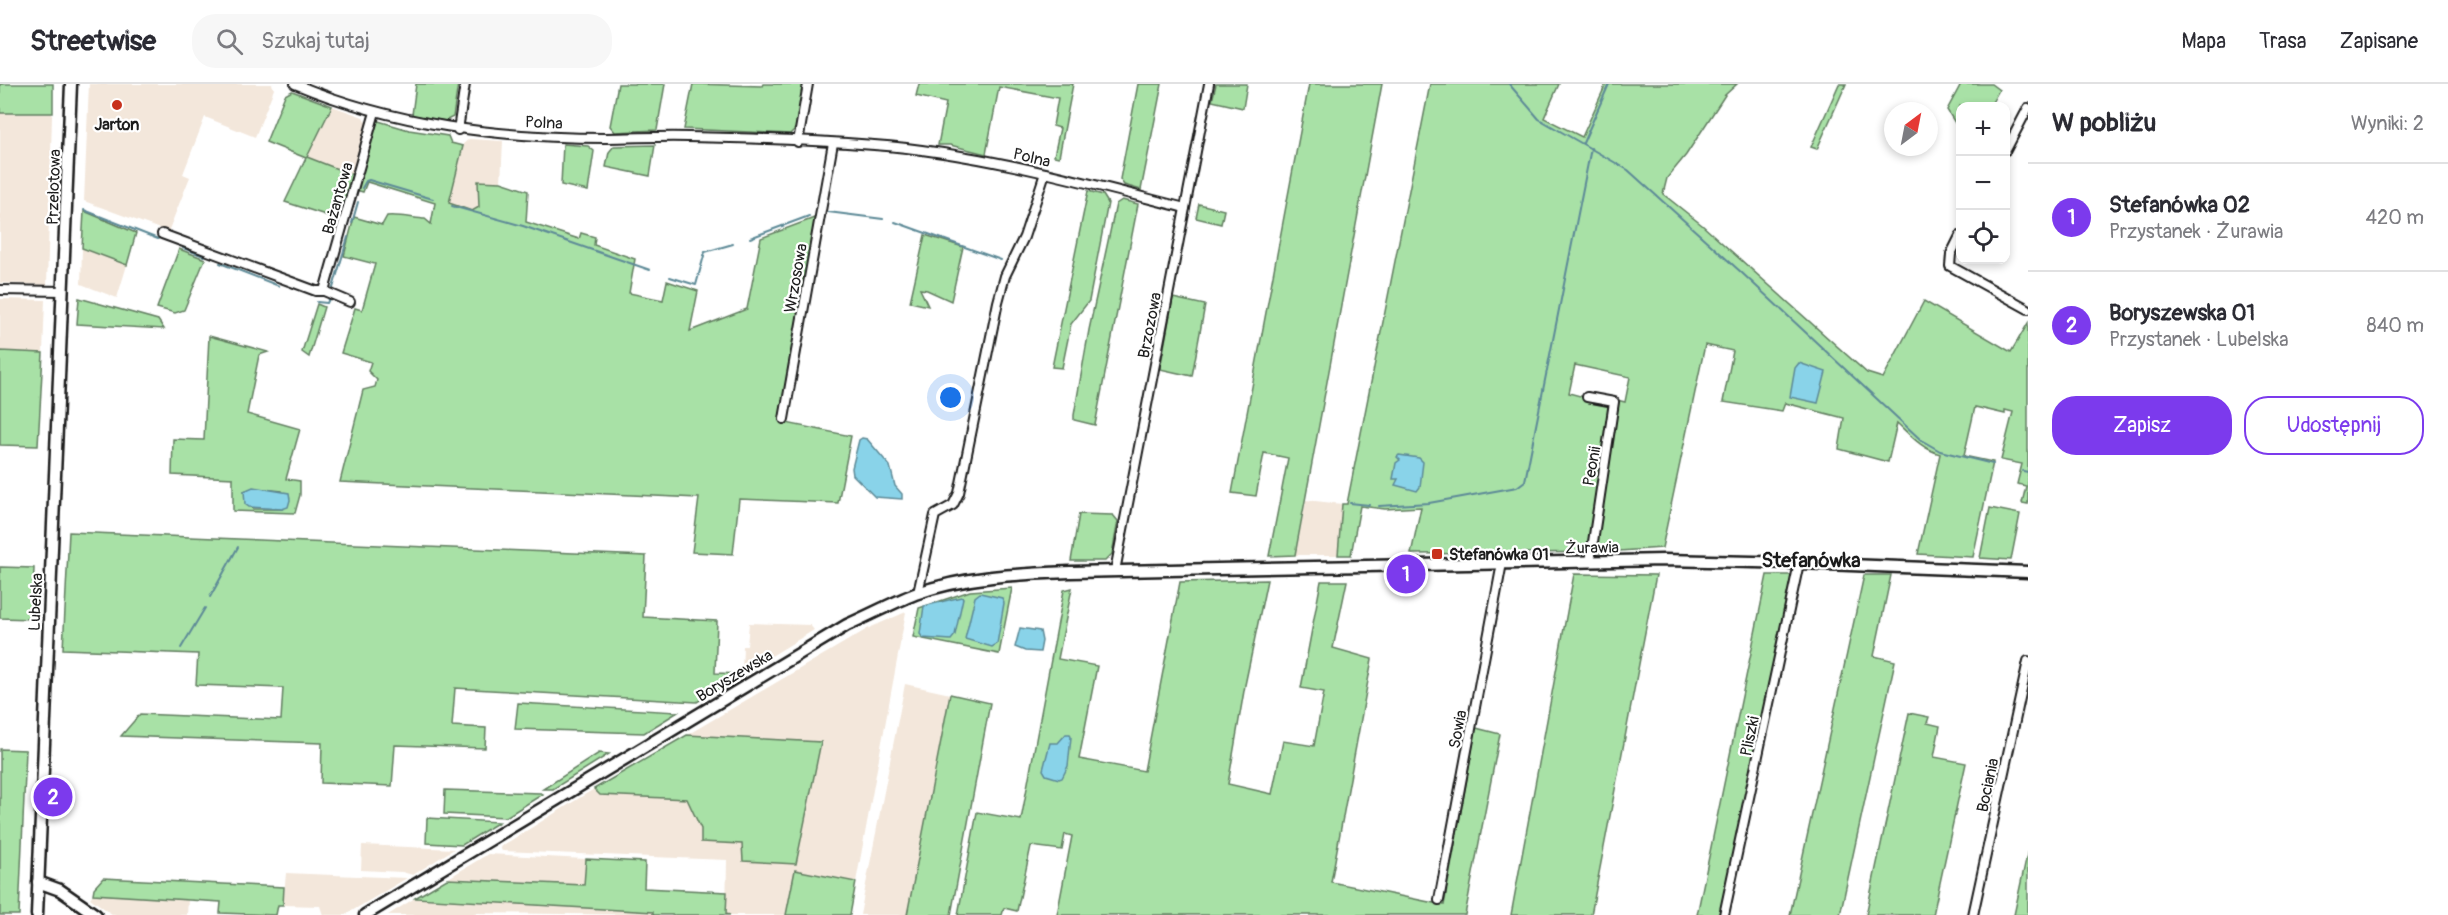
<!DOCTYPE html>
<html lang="pl">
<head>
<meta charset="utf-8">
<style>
  body { margin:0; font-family:Pangolin,sans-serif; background:#f7f7f7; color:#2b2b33 }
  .controls { position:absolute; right:18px; top:18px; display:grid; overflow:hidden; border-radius:12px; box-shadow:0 3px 9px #0003 }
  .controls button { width:54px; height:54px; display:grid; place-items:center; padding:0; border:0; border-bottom:2px solid #e1e1e2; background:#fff; color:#2b2b33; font:30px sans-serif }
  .compass { position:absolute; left:1884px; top:18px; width:54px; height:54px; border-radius:50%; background:#fff; box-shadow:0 3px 9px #0003; rotate:32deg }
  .you { position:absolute; left:951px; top:314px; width:21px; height:21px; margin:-15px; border:4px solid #fff; border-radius:50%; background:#1a73e8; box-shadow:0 0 0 9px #1a73e833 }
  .badge { display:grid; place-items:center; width:39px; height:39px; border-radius:50%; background:#7c3aed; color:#fff; font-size:20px; font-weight:700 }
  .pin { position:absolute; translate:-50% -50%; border:3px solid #fff; box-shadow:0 2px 6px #0006 }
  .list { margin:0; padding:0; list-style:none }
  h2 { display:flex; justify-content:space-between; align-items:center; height:78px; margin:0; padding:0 24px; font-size:26px }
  h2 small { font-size:20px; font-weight:400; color:#7c7c81 }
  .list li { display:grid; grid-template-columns:39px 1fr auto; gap:18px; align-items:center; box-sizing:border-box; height:108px; padding:0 24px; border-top:2px solid #e1e1e2 }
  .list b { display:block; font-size:22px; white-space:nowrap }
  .list p { margin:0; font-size:20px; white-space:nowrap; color:#7c7c81 }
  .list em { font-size:20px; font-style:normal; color:#7c7c81 }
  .actions { display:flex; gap:12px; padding:18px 24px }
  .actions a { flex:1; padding:14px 0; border:2px solid #7c3aed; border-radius:24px; text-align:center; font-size:21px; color:#7c3aed }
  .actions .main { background:#7c3aed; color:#fff }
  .icon { flex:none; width:33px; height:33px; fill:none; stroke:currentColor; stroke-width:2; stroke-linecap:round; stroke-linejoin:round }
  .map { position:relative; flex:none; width:2028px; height:831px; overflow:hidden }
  header { display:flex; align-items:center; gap:36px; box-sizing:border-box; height:84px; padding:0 30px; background:#fff; border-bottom:2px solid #e1e1e2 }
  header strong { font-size:28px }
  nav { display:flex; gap:33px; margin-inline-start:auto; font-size:21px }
  .search { width:420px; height:54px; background:#f7f7f7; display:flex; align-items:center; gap:15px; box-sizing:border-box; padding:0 21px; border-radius:24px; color:#7c7c81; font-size:22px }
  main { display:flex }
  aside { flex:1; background:#fff }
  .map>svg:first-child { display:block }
</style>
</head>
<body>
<header>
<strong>Streetwise</strong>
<div class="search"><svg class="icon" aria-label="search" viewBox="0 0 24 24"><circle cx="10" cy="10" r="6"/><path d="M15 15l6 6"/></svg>Szukaj tutaj</div>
<nav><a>Mapa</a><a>Trasa</a><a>Zapisane</a></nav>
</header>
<main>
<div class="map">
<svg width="2028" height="831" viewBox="0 0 2028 831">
  <rect width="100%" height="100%" fill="#fff"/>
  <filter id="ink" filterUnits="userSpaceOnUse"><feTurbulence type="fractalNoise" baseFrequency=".0167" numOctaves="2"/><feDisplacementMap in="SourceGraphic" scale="12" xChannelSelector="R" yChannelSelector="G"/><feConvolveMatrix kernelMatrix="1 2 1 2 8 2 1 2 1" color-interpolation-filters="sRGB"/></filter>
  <g filter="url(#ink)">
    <!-- built -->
    <g fill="#f3e7db">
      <polygon points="0,0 53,0 47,201 0,199"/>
      <polygon points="89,0 272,0 274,5 255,53 205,33 183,90 190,93 168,148 84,117"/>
      <polygon points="332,22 363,33 367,40 353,91 306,74"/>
      <polygon points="469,55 503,57 501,98 478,97 479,123 472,127 449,119 463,60"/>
      <polygon points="82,164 127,181 117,214 81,200"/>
      <polygon points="0,215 45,216 43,269 0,267"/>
      <polygon points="1306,416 1342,420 1338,471 1295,471"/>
      <polygon points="906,528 856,798 795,786 786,831 726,831 727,776 502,767 500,763 594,705 600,711 688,715 701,745 743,760 743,776 796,780 820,658 687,651 869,544"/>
      <polygon points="749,539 810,541 814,546 742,590 743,562 747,562"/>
      <polygon points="905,600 950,610 907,831 860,831"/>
      <polygon points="362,761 454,765 413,791 402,788 361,786"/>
      <polygon points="488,770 586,775 584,801 447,795"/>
      <polygon points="286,789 309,790 407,794 345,831 323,831 320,822 283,821"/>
      <polygon points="93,810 188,815 187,831 113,831 90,814"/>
      <polygon points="415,814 653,828 653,831 474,829 474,831 388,831"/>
    </g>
    <!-- green -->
    <g fill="#a8e1a6" stroke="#627e61" stroke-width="1.5" fill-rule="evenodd">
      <rect x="0" y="0" width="53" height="29"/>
      <polygon points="416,0 458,0 453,33 445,37 412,31"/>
      <polygon points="618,0 665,0 657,46 615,48 610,42"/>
      <polygon points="693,0 762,2 763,0 805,0 796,44 790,50 684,45"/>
      <polygon points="919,0 1073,0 1059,73 1054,72 1060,44 1053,42 1058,14 999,3 986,70 950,61 938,61 946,19 916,12"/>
      <polygon points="1138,0 1162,0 1141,106 1124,101 1120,95"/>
      <polygon points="1216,0 1247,0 1243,24 1212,17"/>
      <polygon points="1309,0 1382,0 1295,471 1269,472 1288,374 1264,369 1256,412 1232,409"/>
      <path d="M1430,0H1559L1544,34L1582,53L1606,0H1737L1725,11L1686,71L1667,94L1663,110L1702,141L1867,289L1883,294L1924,217L2011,268L2028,239V420L2022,419L2026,402L2017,400L2022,380L2001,376L2013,328L2005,326V330L1975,323L1964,372L1993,378L1973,473L1918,470L1940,370C1922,365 1910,351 1897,339L1888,378L1839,365L1844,334L1785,319L1782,327L1723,318L1733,267L1705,261L1662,464L1605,468L1411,470L1421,423L1385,425L1360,422L1351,471H1338L1342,420H1347ZM1575,281L1630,293L1625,318L1617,316L1616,322L1584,316V313L1569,309Z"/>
      <polygon points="1839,0 1846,0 1817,65 1811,63"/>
      <polygon points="1961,0 1991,0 1999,6 1990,22 1960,22 1960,59 1957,57 1957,42 1947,26"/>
      <polygon points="292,7 332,22 307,73 353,91 341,136 285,118 306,74 266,58 285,11"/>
      <path d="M375,36L409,46L448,52L451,59L463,62L449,119L472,127L479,123L478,97L501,98L528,107L526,138L579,155L581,149L595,153L594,161L635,175L629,209L663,216L667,197L698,207L690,247L747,225L761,154L817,133L781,338L851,352L838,419L739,415L733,470L692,468L699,414L340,398L363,306L375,303L377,296L368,287L371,278L341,269L355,224L362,226L375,180L344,172L354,133L382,141L387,132C399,131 413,134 425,135L431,140L435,119L367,98L363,108L356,106Z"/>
      <polygon points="563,60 588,62 594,67 588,107 561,101"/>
      <polygon points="655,61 650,92 606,83 609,68 614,62"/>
      <polygon points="1088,107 1103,111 1108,119 1089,217 1071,240 1062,284 1052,283"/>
      <polygon points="1122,116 1138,120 1095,341 1074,336 1074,331 1089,246 1116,120"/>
      <polygon points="1199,120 1224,126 1221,140 1196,134"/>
      <polygon points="84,127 136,149 127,181 82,164"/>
      <polygon points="925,151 963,163 951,217 927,206 920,205 928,222 910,218"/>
      <polygon points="179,165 205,175 184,226 175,229 157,224"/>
      <polygon points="79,214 158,236 164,245 77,240"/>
      <polygon points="1173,214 1205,221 1192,292 1160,285"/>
      <polygon points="317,220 324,223 309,273 302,268"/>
      <path d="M209,252L268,268L259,271L247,330L300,345L286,395L300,397V411L295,429L233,427V394L172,391L173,355L204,356ZM253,404L282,407V425H253L244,407Z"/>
      <polygon points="0,267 43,269 38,362 0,361"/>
      <polygon points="1990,424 2020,430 2011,476 1980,474"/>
      <polygon points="1079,430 1113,431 1118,437 1112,470 1105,477 1071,477"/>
      <polygon points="69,448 646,472 643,533 717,537 715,589 742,590 697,618 455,604 452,642 486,644 485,664 395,661 392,702 321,699 322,659 121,652 140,630 281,636 283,604 196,601 198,570 63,565"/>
      <polygon points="0,483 34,484 32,535 0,534"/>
      <polygon points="1574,490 1656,491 1591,831 1511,831"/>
      <polygon points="1767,491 1794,491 1721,831 1697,831"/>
      <polygon points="1864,491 1891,491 1874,572 1895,577 1840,831 1790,831"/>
      <polygon points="1267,496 1245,601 1228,700 1272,710 1283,657 1314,662 1324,608 1301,604 1321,497 1347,497 1333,564 1372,575 1331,798 1444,821 1476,644 1500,650 1465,831 1057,831 1072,752 1065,750 1062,766 1031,762 1017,827 1004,824 1002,831 958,831 977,728 1021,736 1064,506 1072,504 1058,575 1097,582 1079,675 1144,687 1180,498"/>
      <polygon points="1012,504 999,570 913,553 919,524 970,507"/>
      <polygon points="950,610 990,619 951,831 907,831"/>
      <polygon points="518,619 678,628 644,649 515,645"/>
      <polygon points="1909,629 1929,633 1927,639 1940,642 1934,673 1966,679 1933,831 1866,831"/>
      <polygon points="687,651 821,658 796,780 743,777 742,760 701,758 701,745 687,715 600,711 594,705"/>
      <polygon points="0,665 26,666 19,831 0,831"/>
      <polygon points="599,669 609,670 553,705 543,705"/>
      <polygon points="445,706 541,709 543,710 506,733 444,730"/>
      <polygon points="427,734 499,738 462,761 426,759"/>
      <polygon points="2028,766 2028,831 2014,831"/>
      <polygon points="586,775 645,778 644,804 727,808 726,830 730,831 653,831 653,828 415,814 447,795 584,801"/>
      <polygon points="795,786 856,798 850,831 786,831"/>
      <polygon points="103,794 284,803 283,821 278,821 276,831 220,829 221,818 93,810 94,804"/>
    </g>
    <!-- water -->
    <g fill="#89d3e9" stroke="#5d8a97" stroke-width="1.5">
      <polygon points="1799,279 1826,288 1818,319 1790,313 1795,284"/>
      <polygon points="862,354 867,355 890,382 895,402 902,410 902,415 875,413 853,391 852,384 859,356"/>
      <polygon points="1399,371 1419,374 1423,378 1420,403 1417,407 1395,401 1398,395 1393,395 1396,379 1400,376 1397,373"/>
      <polygon points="253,403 289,409 290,416 288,423 282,425 249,423 245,420 244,407"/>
      <polygon points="980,509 1002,514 1004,519 997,560 992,563 965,555 975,513"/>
      <polygon points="961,513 963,514 955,551 951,556 923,554 920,550 924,522"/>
      <polygon points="1020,544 1040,547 1042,557 1040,568 1025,567 1015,563"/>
      <polygon points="1066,650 1070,650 1071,653 1068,682 1062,694 1059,695 1046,691 1043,686 1050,659 1058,659"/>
    </g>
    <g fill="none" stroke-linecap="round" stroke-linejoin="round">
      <!-- stream -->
      <g stroke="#5d8a97" stroke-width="2">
        <polyline points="1509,0 1539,35 1628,86 1742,189 1921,356 1940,367 1993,380"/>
        <polyline points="1583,59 1609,0"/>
        <polyline points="362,104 366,97 369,96 433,115"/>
        <polyline points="452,122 523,142 650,186"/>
        <polyline points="84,126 158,155"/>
        <polyline points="828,128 883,135"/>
        <polyline points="895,138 1001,176"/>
        <polyline points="352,139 358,118"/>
        <polyline points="750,154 809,132"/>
        <polyline points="183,164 204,172"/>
        <polyline points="220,179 279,202"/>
        <polyline points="670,193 696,201 705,168 733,160"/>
        <polyline points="333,204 348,153"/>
        <polyline points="317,218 327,219 329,215"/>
        <polyline points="2023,387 2028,388"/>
        <polyline points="1350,419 1369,421"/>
        <polyline points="1379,422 1429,419 1517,403 1525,397 1591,64"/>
        <polyline points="210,513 238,463"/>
        <polyline points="181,564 205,524"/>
      </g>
      <!-- street casing -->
      <g stroke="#1c1c1c" stroke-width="12">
        <g id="street">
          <path d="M295,0C394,41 499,54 606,54C633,54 660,52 688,53C749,54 812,56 874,61C980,69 1083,98 1185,124"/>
          <polyline points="458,46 465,0"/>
          <polyline points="798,58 808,0"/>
          <polyline points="2006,66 2028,24"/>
          <polyline points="162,150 316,207 324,207 375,28"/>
          <polyline points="1960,152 1951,170 1950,182 2028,225"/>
          <polyline points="0,206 63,207"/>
          <polyline points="324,207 350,218"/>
          <polyline points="1587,313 1614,318 1590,478"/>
          <polyline points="784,335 833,59"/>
          <polyline points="1115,487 1209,0"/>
          <polyline points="918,509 935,431 953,421 959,409 998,218 1005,192 1024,153 1045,89"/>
          <polyline points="1439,816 1502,479"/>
          <polyline points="1724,831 1799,479"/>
          <polyline points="1973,831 2028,577"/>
        </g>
      </g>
      <!-- secondary casing -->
      <g stroke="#1c1c1c" stroke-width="15">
        <g id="secondary">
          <polyline points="38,798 60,806 96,831"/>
          <polyline points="37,831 71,0"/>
          <path d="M365,831L847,541C870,531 892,519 915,510C965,492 1019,490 1071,488L1664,476L1799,479L2028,488"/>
        </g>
      </g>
      <!-- street -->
      <use href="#street" stroke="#fff" stroke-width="8"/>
      <!-- secondary -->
      <use href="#secondary" stroke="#fff" stroke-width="10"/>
    </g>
  </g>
  <!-- markers -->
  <g fill="#c8321e" stroke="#fff" stroke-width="2">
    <circle cx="117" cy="21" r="6"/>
    <rect x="1431" y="464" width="12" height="12" rx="3"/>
  </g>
  <g text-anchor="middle" stroke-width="4.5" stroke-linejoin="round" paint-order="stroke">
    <!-- street labels -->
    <g font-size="16" fill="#1c1c1c" stroke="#fff">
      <text transform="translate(544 38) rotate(3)" y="6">Polna</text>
      <text transform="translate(1032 73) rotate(13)" y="6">Polna</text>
      <text transform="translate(53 103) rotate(-88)" y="6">Przelotowa</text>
      <text transform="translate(337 114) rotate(-74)" y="6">Bażantowa</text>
      <text transform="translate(795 194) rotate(-80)" y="6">Wrzosowa</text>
      <text transform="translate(1149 241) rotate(-79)" y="6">Brzozowa</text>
      <text transform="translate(1591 382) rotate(-80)" y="6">Peonii</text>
      <text transform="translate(1592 463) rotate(-1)" y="6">Żurawia</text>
      <text transform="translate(35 518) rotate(-87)" y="6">Lubelska</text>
      <text transform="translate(734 591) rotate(-31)" y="6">Boryszewska</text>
      <text transform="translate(1457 645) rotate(-79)" y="6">Sowia</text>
      <text transform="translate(1749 652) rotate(-78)" y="6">Pliszki</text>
      <text transform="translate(1987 701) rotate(-78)" y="6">Bociania</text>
    </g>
    <!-- poi labels -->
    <g font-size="16" font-weight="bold" fill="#1c1c1c" stroke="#fff">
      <text x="117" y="46">Jarton</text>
      <text x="1449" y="476" text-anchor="start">Stefanówka 01</text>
    </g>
    <!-- quarter labels -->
    <g font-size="20" font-weight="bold" fill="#1c1c1c" stroke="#fff">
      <text x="1811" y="483">Stefanówka</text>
    </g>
  </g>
</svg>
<div class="controls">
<button>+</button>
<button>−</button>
<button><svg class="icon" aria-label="locate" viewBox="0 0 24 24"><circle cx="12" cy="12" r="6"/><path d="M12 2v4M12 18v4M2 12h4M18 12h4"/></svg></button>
</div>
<svg class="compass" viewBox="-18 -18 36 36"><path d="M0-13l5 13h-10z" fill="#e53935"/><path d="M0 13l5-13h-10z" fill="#7c7c81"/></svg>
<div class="you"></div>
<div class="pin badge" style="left:1406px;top:490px">1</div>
<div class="pin badge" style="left:53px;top:713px">2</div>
</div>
<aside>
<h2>W pobliżu<small>Wyniki: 2</small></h2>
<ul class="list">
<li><span class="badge">1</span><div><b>Stefanówka 02</b><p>Przystanek · Żurawia</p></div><em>420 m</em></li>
<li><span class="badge">2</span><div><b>Boryszewska 01</b><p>Przystanek · Lubelska</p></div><em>840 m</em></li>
</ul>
<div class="actions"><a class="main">Zapisz</a><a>Udostępnij</a></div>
</aside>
</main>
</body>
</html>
